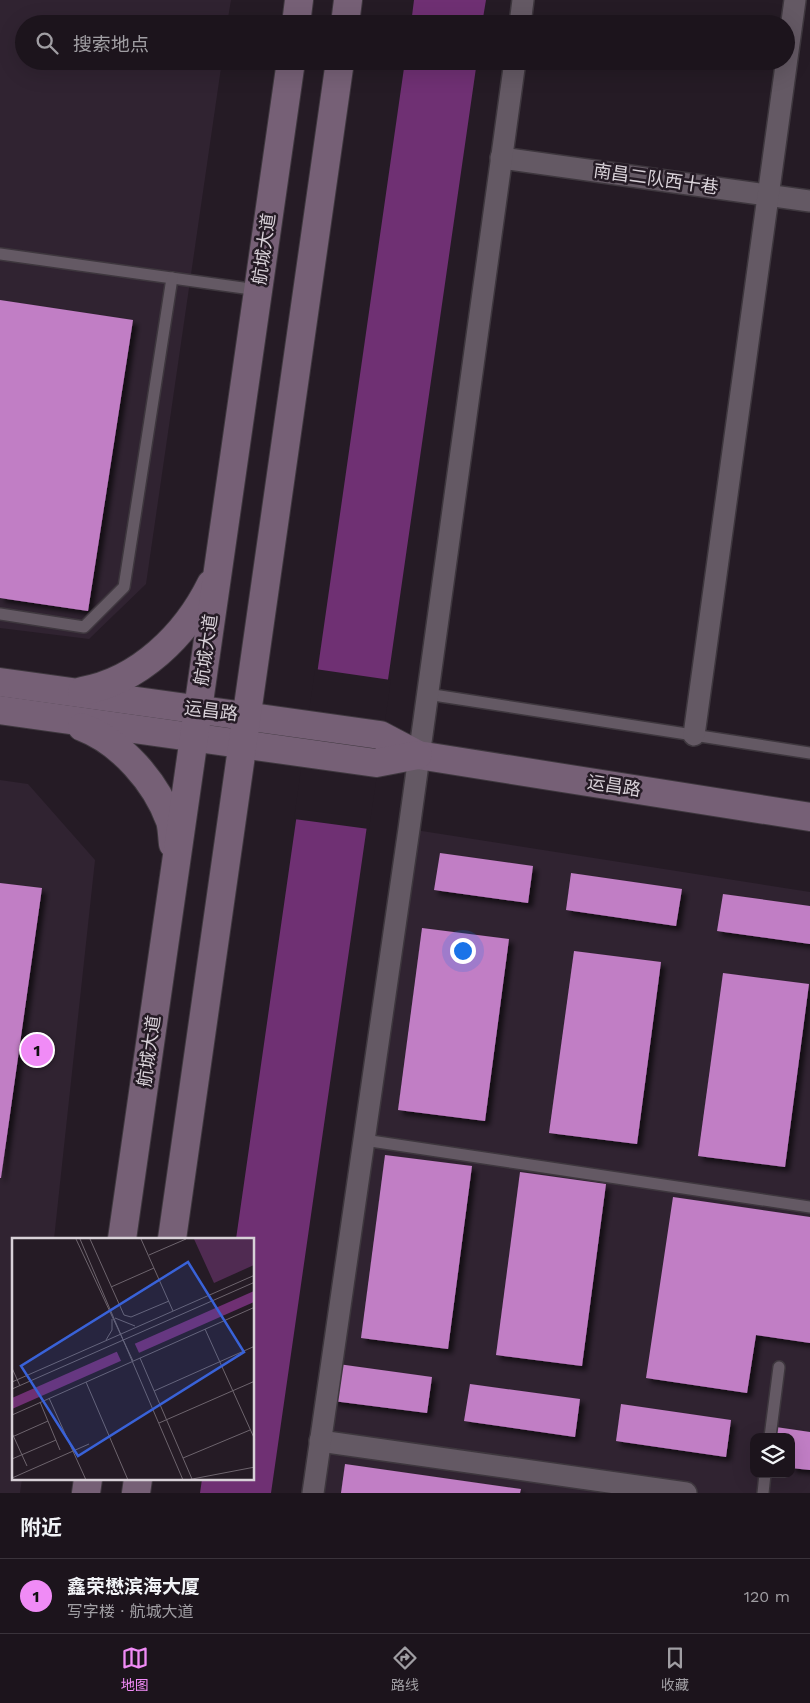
<!DOCTYPE html>
<html lang="zh">
<head>
<meta charset="utf-8">
<style>
  body { margin:0; font-family:"Work Sans","Noto Sans SC",sans-serif; background:#251d25; color:#f1f3f6 }
  .controls { position:absolute; right:15px; bottom:15px; display:grid; overflow:hidden; border-radius:10px; box-shadow:0 5px 20px #0002 }
  .controls button { width:45px; height:45px; display:grid; place-items:center; padding:0; border:0; border-bottom:1px solid #3a333b; background:#1c141c; color:#f1f3f6; font:25px sans-serif }
  .you { position:absolute; left:462px; top:950px; width:18px; height:18px; margin:-12px; border:4px solid #fff; border-radius:50%; background:#1a73e8; box-shadow:0 0 0 8px #1a73e833 }
  .badge { display:grid; place-items:center; width:32px; height:32px; border-radius:50%; background:#f08bf6; color:#111; font-size:16px; font-weight:700 }
  .pin { position:absolute; translate:-50% -50%; border:2px solid #fff; box-shadow:0 1px 5px #0006 }
  .list { margin:0; padding:0; list-style:none }
  h2 { display:flex; justify-content:space-between; align-items:center; height:65px; margin:0; padding:0 20px; font-size:21px }
  h2 small { font-size:16px; font-weight:400; color:#a09ea3 }
  .list li { display:grid; grid-template-columns:32px 1fr auto; gap:15px; align-items:center; box-sizing:border-box; height:75px; padding:0 20px; border-top:1px solid #3a333b }
  .list b { display:block; font-size:19px; white-space:nowrap }
  .list p { margin:0; font-size:16px; white-space:nowrap; color:#a09ea3 }
  .list em { font-size:16px; font-style:normal; color:#a09ea3 }
  .icon { flex:none; width:28px; height:28px; fill:none; stroke:currentColor; stroke-width:2; stroke-linecap:round; stroke-linejoin:round }
  .map { position:relative; flex:none; width:810px; height:1493px; overflow:hidden }
  .search { position:absolute; background:#1c141c; box-shadow:0 5px 20px #0002; left:15px; right:15px; top:15px; height:55px; display:flex; align-items:center; gap:12px; box-sizing:border-box; padding:0 18px; border-radius:28px; color:#a09ea3; font-size:19px }
  .sheet { height:140px; background:#1c141c }
  nav { display:flex; justify-content:space-around; align-items:center; box-sizing:border-box; height:70px; border-top:1px solid #3a333b; background:#1c141c; font-size:14px; color:#a09ea3 }
  nav a { display:grid; justify-items:center; gap:2px }
  nav .on { color:#f08bf6 }
  .map>svg:first-child { display:block }
</style>
</head>
<body>
<div class="map">
<svg width="810" height="1493" viewBox="0 0 810 1493">
  <defs>
    <filter id="shadow"><feDropShadow dx="4.5" dy="4.5" stdDeviation="2.5" flood-color="#0009"/></filter>
  </defs>
  <rect width="100%" height="100%" fill="#251b25"/>
  <!-- built -->
  <g fill="#302331" fill-rule="evenodd">
    <polygon points="0,0 231,0 227,24 24,24 24,61 222,61 146,584 89,639 0,628"/>
    <polygon points="0,780 28,784 95,860 54,1239 14,1239 14,1479 22,1479 20,1493 0,1493"/>
    <path d="M409,829L810,892V1493H313ZM754,1437H791V1474H754Z"/>
  </g>
  <!-- water -->
  <g fill="#6f3073">
    <polygon points="414,0 486,0 482,24 411,24"/>
    <polygon points="405,61 477,61 271,1493 200,1493 202,1479 254,1479 254,1239 236,1239"/>
  </g>
  <!-- pier -->
  <polygon fill="#251b25" points="315,669 391,680 369,829 294,819"/>
  <!-- building -->
  <g fill="#c17ec5" filter="url(#shadow)">
    <polygon points="0,300 133,320 88,611 0,598"/>
    <polygon points="440,853 533,866 528,903 434,890"/>
    <polygon points="571,873 682,889 676,926 566,910"/>
    <polygon points="0,883 42,888 1,1178 0,1178"/>
    <polygon points="723,894 810,906 810,944 717,931"/>
    <polygon points="422,928 509,939 485,1121 398,1110"/>
    <polygon points="574,951 661,962 637,1144 549,1133"/>
    <polygon points="723,973 809,984 785,1167 698,1156"/>
    <polygon points="385,1155 472,1166 448,1349 361,1338"/>
    <polygon points="520,1172 606,1184 582,1366 496,1355"/>
    <polygon points="673,1197 810,1217 810,1343 756,1335 747,1393 646,1378"/>
    <polygon points="338,1364 432,1377 427,1413 333,1401"/>
    <polygon points="470,1384 580,1399 575,1437 464,1421"/>
    <polygon points="621,1404 731,1420 726,1457 616,1441"/>
    <polygon points="769,1426 810,1432 810,1470 791,1468 791,1437 768,1437"/>
    <polygon points="345,1464 521,1489 520,1493 341,1493"/>
  </g>
  <g fill="none" stroke-linecap="round" stroke-linejoin="round">
    <!-- lane casing -->
    <g stroke="#3e373e" stroke-width="14">
      <g id="lane">
        <polyline points="0,254 258,290"/>
        <polyline points="0,614 84,627 124,587 172,278"/>
        <polyline points="427,694 810,753"/>
        <polyline points="364,1140 810,1207"/>
        <polyline points="770,1437 779,1367"/>
        <polyline points="763,1493 765,1474"/>
      </g>
    </g>
    <!-- street casing -->
    <g stroke="#3e373e" stroke-width="24">
      <g id="street">
        <polyline points="520,24 523,0"/>
        <polyline points="501,158 810,201"/>
        <polyline points="694,735 795,0"/>
        <polyline points="320,1441 686,1493"/>
        <polyline points="313,1493 409,829 515,61"/>
      </g>
    </g>
    <!-- secondary casing -->
    <g stroke="#3e373e" stroke-width="30">
      <g id="secondary">
        <polyline points="296,24 299,0"/>
        <polyline points="345,24 348,0"/>
        <polyline points="0,682 380,735 418,755 810,817"/>
        <path d="M82,691C139,681 186,635 211,584"/>
        <polyline points="0,710 376,763 418,755"/>
        <path d="M82,727C121,742 156,782 170,821C172,828 172,836 173,844"/>
        <polyline points="122,1239 291,61"/>
        <polyline points="172,1239 340,61"/>
        <polyline points="86,1493 88,1479"/>
        <polyline points="136,1493 138,1479"/>
      </g>
    </g>
    <!-- lane -->
    <use href="#lane" stroke="#645964" stroke-width="11"/>
    <!-- street -->
    <use href="#street" stroke="#645964" stroke-width="21"/>
    <!-- secondary -->
    <use href="#secondary" stroke="#766076" stroke-width="28"/>
  </g>
  <g text-anchor="middle" stroke-width="5" stroke-linejoin="round" paint-order="stroke">
    <!-- street labels -->
    <g font-size="18" fill="#d8d1d8" stroke="#251b25">
      <text transform="translate(656 179) rotate(8)" y="6">南昌二队西十巷</text>
      <text transform="translate(264 249) rotate(-82)" y="6">航城大道</text>
      <text transform="translate(206 650) rotate(-82)" y="6">航城大道</text>
      <text transform="translate(211 711) rotate(7)" y="6">运昌路</text>
      <text transform="translate(614 786) rotate(9)" y="6">运昌路</text>
      <text transform="translate(149 1051) rotate(-82)" y="6">航城大道</text>
    </g>
  </g>
  <!-- overview -->
  <g transform="translate(12 1238)">
    <rect width="242" height="242" fill="#251b25"/>
    <path d="M182,1H242V27L202,45Z" fill="#502b52"/>
    <path d="M242,53V64L0,171V160Z" fill="#6f3073"/>
    <path d="M122,104L128,117L110,125L104,112Z" fill="#251b25"/>
    <path fill="none" stroke="#6d646d" stroke-width="1" d="M64,1L121,123M68,1L171,242M78,1L112,77L119,79L157,63M129,1L161,73M137,17L174,1M99,49L142,30M103,80L123,88M193,91L243,202M94,102L100,92V81M128,120L180,241M0,130L8,148M0,144L243,37M74,144L116,242M0,151L243,44M142,153L243,108M37,160L74,242M28,164L48,212M0,177L243,69M147,185L243,143M0,195L15,228M0,199L36,183M171,220L238,192M0,221L44,202M0,240L77,206M175,242L243,229"/>
    <path fill="#3962d8" fill-opacity="0.15" stroke="#3962d8" stroke-width="2.5" d="M176,24L232,114L66,218L9,128Z"/>
    <rect width="242" height="242" fill="none" stroke="#d8d1d8" stroke-width="2.5"/>
  </g>
</svg>
<div class="controls">
<button><svg class="icon" aria-label="layers" viewBox="0 0 24 24"><path d="M12 4l9 5-9 5-9-5zM3 14l9 5 9-5"/></svg></button>
</div>
<div class="you"></div>
<div class="pin badge" style="left:37px;top:1050px">1</div>
<div class="search"><svg class="icon" aria-label="search" viewBox="0 0 24 24"><circle cx="10" cy="10" r="6"/><path d="M15 15l6 6"/></svg>搜索地点</div>
</div>
<section class="sheet">
<h2>附近<small></small></h2>
<ul class="list">
<li><span class="badge">1</span><div><b>鑫荣懋滨海大厦</b><p>写字楼 · 航城大道</p></div><em>120 m</em></li>
</ul>
</section>
<nav>
<a class="on"><svg class="icon" aria-label="map" viewBox="0 0 24 24"><path d="M3 6l6-2 6 2 6-2v14l-6 2-6-2-6 2zM9 4v14M15 6v14"/></svg>地图</a>
<a><svg class="icon" aria-label="directions" viewBox="0 0 24 24"><path d="M12 3l9 9-9 9-9-9zM9 14v-3h6M13 9l2 2-2 2"/></svg>路线</a>
<a><svg class="icon" aria-label="saved" viewBox="0 0 24 24"><path d="M7 4h10v16l-5-4-5 4z"/></svg>收藏</a>
</nav>
</body>
</html>
